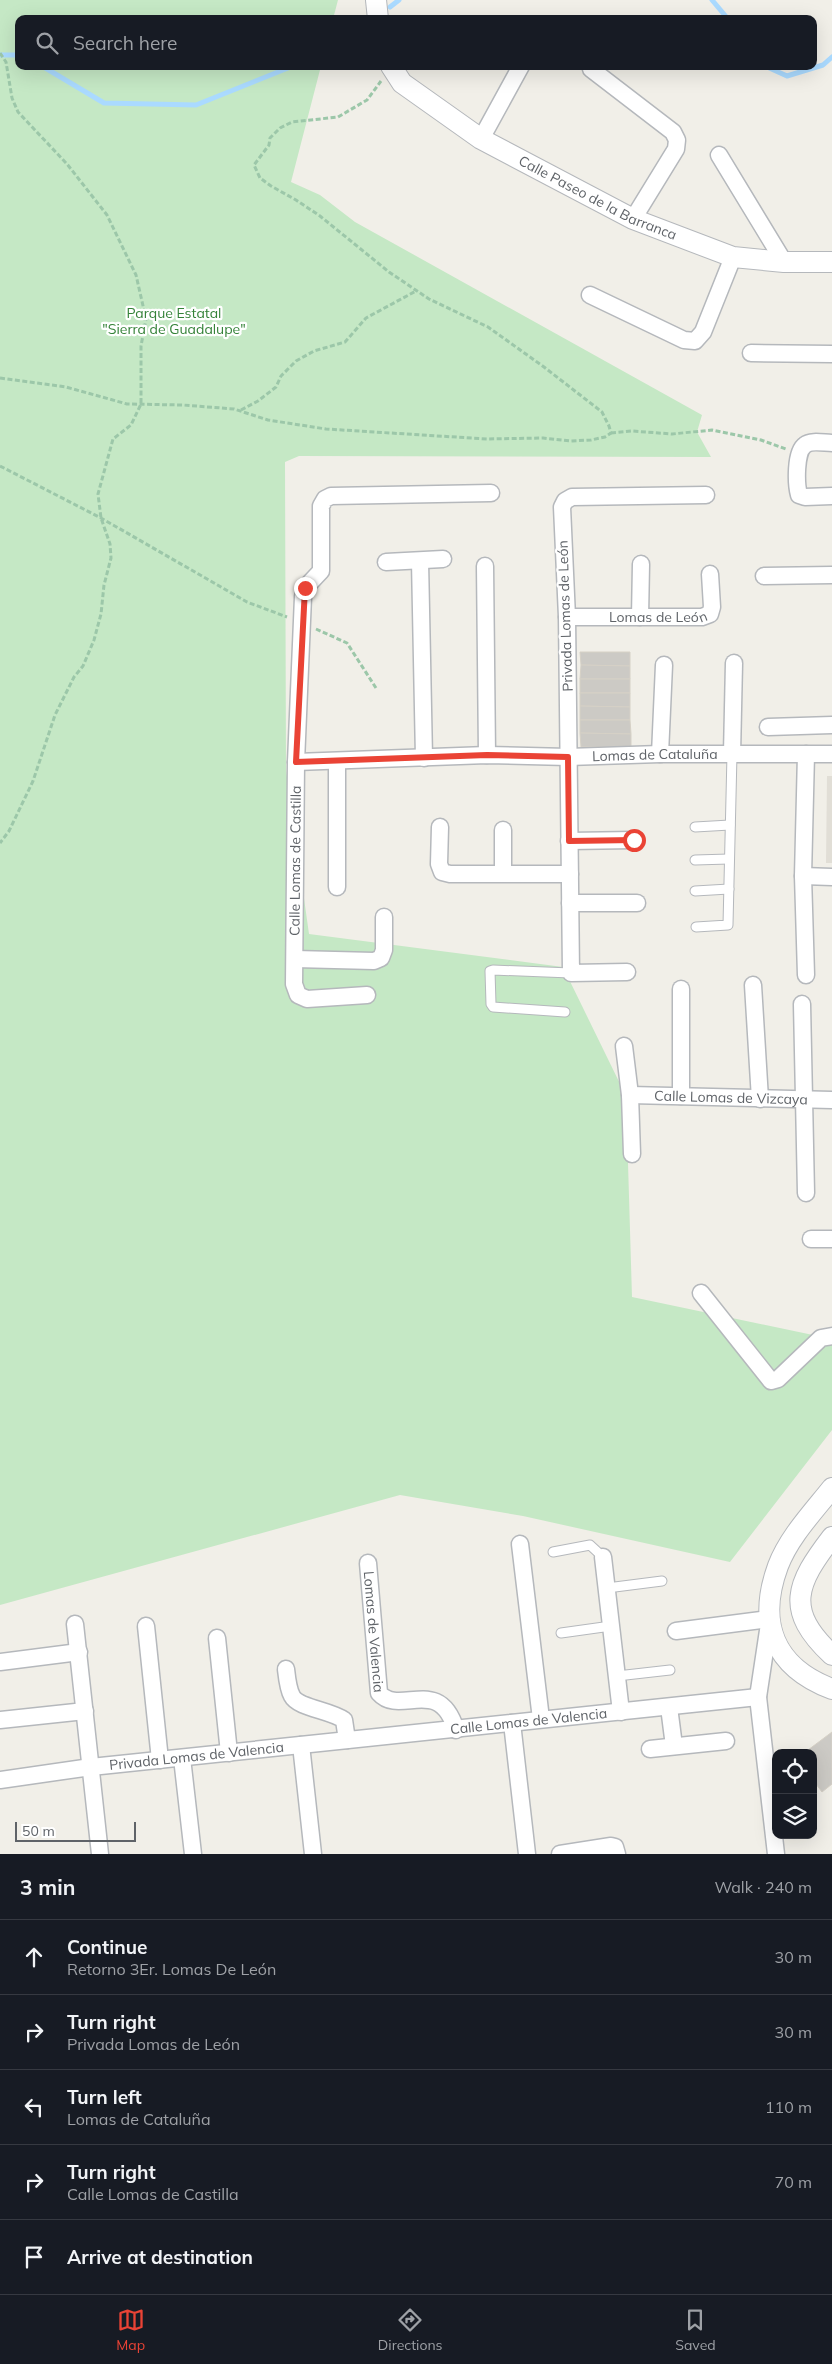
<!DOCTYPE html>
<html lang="en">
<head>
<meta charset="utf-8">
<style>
  body { margin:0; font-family:Mulish,sans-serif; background:#20242c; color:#f1f3f6 }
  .controls { position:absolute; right:15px; bottom:15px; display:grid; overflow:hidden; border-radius:10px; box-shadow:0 5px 20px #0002 }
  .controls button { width:45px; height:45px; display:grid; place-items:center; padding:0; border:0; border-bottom:1px solid #363941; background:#171b24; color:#f1f3f6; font:25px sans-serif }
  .scale { position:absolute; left:15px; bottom:12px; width:121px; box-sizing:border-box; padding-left:5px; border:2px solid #5f6368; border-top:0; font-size:14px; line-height:18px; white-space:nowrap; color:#5f6368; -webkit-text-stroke:4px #fff; paint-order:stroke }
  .stop { position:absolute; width:15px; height:15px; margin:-11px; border:4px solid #ea4335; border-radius:50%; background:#fff }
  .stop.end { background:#ea4335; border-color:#fff; box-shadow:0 1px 5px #0008 }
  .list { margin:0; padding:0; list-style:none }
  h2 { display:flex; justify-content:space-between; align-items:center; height:65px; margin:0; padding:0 20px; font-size:21px }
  h2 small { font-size:16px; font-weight:400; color:#9ea1a6 }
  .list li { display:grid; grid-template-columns:32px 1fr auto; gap:15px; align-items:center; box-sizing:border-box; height:75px; padding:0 20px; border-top:1px solid #363941 }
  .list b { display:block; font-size:19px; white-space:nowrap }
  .list p { margin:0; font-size:16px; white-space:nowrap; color:#9ea1a6 }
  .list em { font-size:16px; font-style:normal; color:#9ea1a6 }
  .icon { flex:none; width:28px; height:28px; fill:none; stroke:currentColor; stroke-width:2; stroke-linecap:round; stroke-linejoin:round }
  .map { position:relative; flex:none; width:832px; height:1854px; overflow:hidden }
  .search { position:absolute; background:#171b24; box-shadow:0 5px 20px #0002; left:15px; right:15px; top:15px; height:55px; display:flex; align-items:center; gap:12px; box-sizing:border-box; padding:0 18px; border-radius:10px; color:#9ea1a6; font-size:19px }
  .sheet { height:440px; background:#171b24 }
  nav { display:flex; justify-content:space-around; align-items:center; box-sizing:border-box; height:70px; border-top:1px solid #363941; background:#171b24; font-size:14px; color:#9ea1a6 }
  nav a { display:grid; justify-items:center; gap:2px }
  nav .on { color:#ea4335 }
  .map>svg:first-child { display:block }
</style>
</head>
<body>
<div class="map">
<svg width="832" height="1854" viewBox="0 0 832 1854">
  <rect width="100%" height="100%" fill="#f1efe8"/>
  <!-- education -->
  <polygon fill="#e1ded6" points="827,776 832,776 832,863 826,863"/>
  <!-- green -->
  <polygon fill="#c5e8c5" points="0,0 338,0 333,19 19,19 19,66 321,66 291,182 320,195 355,222 702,415 697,432 711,457 299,456 285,462 286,770 309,934 563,967 626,1096 632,1297 832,1339 832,1430 730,1562 523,1516 400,1495 0,1605"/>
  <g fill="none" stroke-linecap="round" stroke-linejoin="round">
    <!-- stream -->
    <g stroke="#aadaff" stroke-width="5">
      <polyline points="712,0 728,19"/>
      <polyline points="390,7 399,0"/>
      <polyline points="0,55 19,55"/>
      <polyline points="42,66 104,103 196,105 293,66"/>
      <polyline points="765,66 787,76 823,65 832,57"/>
    </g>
  </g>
  <!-- building -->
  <g fill="#cccac5" stroke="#d6d1c6">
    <polygon points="580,652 630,652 630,666 581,665"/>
    <polygon points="581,665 630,666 630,679 580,679"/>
    <rect x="580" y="679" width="50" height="14"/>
    <polygon points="580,693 630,693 630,707 580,706"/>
    <polygon points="580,706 630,707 630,720 580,720"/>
    <polygon points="580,720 630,720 631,734 580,733"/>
    <polygon points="580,733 631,734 631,746 581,747"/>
    <polygon points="832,1732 832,1784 822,1792 813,1780 813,1753 804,1753"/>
  </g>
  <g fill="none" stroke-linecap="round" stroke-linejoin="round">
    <!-- service casing -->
    <g stroke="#b5b8bc" stroke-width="11">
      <g id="service">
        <polyline points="695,827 730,825"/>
        <polyline points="695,860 729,859"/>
        <polyline points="695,891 729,889"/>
        <polyline points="696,927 728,925 732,754"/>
        <polyline points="565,1012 493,1007 491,1004 490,971 493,970 571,973"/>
        <polyline points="553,1552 590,1545 603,1557"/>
        <polyline points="607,1588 662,1581"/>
        <polyline points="561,1633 611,1626"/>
        <polyline points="617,1676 670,1670"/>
      </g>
    </g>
    <!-- minor casing -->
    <g stroke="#b5b8bc" stroke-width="19">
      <g id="minor">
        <polyline points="591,69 673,132 677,140 676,149 633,219"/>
        <polyline points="481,139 521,66"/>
        <polyline points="719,155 784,262"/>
        <polyline points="590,295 684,340 695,341 703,332 733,257"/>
        <polyline points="751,353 832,354"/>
        <path d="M832,443C824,443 811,440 805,445C795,452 796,484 799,495L805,497L832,496"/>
        <polyline points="420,561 424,758"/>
        <polyline points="386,562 443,559"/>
        <polyline points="485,566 487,755"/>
        <polyline points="764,576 832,575"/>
        <path id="s1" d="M567,617H702L710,614L712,607L710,574"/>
        <polyline points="640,617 641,564"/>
        <polyline points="768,727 832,725"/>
        <polyline points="660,754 664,665"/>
        <polyline points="732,754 734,663"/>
        <polyline points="806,754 803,876 806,975"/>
        <path id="s2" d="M296,762L487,755L568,757L660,754H832"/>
        <polyline points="440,827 439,864 442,872 450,874 570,874"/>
        <polyline points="503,830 503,873"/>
        <polyline points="569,841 634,840"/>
        <polyline points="803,876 832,877"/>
        <polyline points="337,887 337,761"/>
        <polyline points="570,903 637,903"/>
        <polyline points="295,959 374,961 381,958 384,950 384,917"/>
        <polyline points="627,972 571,973 567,617 562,507 565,501 572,497 706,495"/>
        <polyline points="753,985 760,1099"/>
        <polyline points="681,989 681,1096"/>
        <path id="s3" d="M367,995L307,999L298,995L294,984L296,762L303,597L305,588L321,571V506L325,499L331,496L491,493"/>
        <polyline points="802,1004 806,1193"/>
        <polyline points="624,1046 630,1095 632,1154"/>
        <path id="s4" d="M630,1095L832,1100"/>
        <polyline points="811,1239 832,1239"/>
        <polyline points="701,1293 771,1381 778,1379 821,1338 832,1336"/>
        <polyline points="520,1544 541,1719"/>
        <polyline points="603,1557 621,1712"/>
        <path id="s5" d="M368,1563L379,1693C400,1717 439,1674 456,1730"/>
        <polyline points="75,1624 100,1854"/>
        <polyline points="769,1624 758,1697 776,1854"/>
        <polyline points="146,1626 160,1760"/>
        <polyline points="676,1631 769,1619"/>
        <polyline points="217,1638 229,1753"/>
        <polyline points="0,1662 79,1652"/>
        <path d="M286,1669C287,1678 288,1689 292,1696C298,1708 330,1710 344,1720L347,1740"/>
        <polyline points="669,1707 674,1746"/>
        <polyline points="0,1720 85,1711"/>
        <polyline points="512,1723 527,1854"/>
        <polyline points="301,1745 313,1854"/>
        <polyline points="650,1749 726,1741"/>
        <polyline points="182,1758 193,1854"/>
        <path id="s6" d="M0,1780L91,1767L758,1697"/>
        <polyline points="560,1854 611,1846 615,1847 617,1854"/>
      </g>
    </g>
    <!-- tertiary casing -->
    <g stroke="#b5b8bc" stroke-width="22">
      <g id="tertiary">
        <polyline points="376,0 378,19"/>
        <path id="s7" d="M391,66L402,83L481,139L633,219L733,257L784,262H832"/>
        <path d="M832,1488C813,1512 789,1537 778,1566C757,1623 774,1667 832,1689"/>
        <path d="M832,1537C796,1584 784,1610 832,1655"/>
      </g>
    </g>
    <!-- path -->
    <g stroke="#9cc7a9" stroke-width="3" stroke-dasharray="5 2.5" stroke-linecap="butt">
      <polyline points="0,53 6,62 12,98 18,112 67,164 107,215 136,275 146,319 141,346 141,404 131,425 113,439 98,494 101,518 110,544 111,558 104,585 101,614 94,640 83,666 74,677 55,715 33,781 9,831 0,843"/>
      <polyline points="0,378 66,387 127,404 183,405 234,409 268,420 326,429 487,439 543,438 571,441 591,440 605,437 611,433 609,426 602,412 544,367 488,327 429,299 389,272 320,216 296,200 271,186 260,178 254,165 269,145 270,138 280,128 292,122 338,117 367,100 381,81"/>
      <polyline points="241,410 258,401 276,387 281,376 296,361 314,351 345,342 366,318 416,291"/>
      <polyline points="611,433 632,431 672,434 712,430 761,440 786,449"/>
      <polyline points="0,466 101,518 247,602 287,617"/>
      <polyline points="316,629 347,643 376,688"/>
    </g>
    <!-- service -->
    <use href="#service" stroke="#fff" stroke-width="9"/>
    <!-- minor -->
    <use href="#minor" stroke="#fff" stroke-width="16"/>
    <!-- tertiary -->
    <use href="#tertiary" stroke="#fff" stroke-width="20"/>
  </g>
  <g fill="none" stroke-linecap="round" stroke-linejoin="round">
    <!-- route -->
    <polyline stroke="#ea4335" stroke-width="6" points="305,588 296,762 487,755 568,757 569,841 634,840"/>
  </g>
  <g text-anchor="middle" stroke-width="4.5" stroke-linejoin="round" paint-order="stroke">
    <!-- street labels -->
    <g font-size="14" fill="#5f6368" stroke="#fff">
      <text dy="5" stroke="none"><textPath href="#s7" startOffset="248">Calle Paseo de la Barranca</textPath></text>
      <text dy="5" stroke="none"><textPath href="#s1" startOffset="91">Lomas de León</textPath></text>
      <text transform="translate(565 616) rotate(-92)" y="5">Privada Lomas de León</text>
      <text dy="5" stroke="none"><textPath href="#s2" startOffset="359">Lomas de Cataluña</textPath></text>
      <text dy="5" stroke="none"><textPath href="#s3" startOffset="205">Calle Lomas de Castilla</textPath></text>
      <text dy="5" stroke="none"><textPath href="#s4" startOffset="101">Calle Lomas de Vizcaya</textPath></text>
      <text dy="5" stroke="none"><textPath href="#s5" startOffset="69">Lomas de Valencia</textPath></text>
      <text dy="5" stroke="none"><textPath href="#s6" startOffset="532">Calle Lomas de Valencia</textPath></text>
      <text dy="5" stroke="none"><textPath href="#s6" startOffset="198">Privada Lomas de Valencia</textPath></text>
    </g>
    <!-- park labels -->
    <g font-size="14" fill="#348238" stroke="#fff">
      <text x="174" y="318">Parque Estatal<tspan x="174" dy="16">"Sierra de Guadalupe"</tspan></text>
    </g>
  </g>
</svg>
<div class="controls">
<button><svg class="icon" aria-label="locate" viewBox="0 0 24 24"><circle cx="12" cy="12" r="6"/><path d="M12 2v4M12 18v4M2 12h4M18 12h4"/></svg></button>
<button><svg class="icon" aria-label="layers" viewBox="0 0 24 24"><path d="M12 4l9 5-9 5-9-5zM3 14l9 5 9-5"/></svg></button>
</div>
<div class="scale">50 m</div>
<div class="stop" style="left:634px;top:840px"></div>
<div class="stop end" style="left:305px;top:588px"></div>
<div class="search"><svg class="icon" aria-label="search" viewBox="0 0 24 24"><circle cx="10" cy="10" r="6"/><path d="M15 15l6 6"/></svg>Search here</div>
</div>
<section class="sheet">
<h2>3 min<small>Walk · 240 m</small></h2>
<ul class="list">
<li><svg class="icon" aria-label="ahead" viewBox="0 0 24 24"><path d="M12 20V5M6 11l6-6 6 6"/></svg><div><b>Continue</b><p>Retorno 3Er. Lomas De León</p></div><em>30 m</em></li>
<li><svg class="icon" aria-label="right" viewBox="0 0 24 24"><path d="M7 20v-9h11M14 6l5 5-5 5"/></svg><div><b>Turn right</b><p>Privada Lomas de León</p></div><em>30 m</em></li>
<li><svg class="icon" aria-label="left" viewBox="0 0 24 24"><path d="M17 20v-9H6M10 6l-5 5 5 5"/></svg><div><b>Turn left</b><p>Lomas de Cataluña</p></div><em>110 m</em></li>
<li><svg class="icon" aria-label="right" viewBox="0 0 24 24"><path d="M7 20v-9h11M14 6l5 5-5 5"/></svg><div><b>Turn right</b><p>Calle Lomas de Castilla</p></div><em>70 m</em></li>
<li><svg class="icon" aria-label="arrive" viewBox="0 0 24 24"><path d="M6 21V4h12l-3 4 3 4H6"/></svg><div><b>Arrive at destination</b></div></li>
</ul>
</section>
<nav>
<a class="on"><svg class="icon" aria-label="map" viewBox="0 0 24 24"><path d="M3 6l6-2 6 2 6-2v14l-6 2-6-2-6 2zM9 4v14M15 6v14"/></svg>Map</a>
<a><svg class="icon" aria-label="directions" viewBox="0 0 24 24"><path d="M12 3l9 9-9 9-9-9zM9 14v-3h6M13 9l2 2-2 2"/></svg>Directions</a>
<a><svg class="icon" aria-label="saved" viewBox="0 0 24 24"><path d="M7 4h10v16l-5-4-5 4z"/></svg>Saved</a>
</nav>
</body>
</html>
